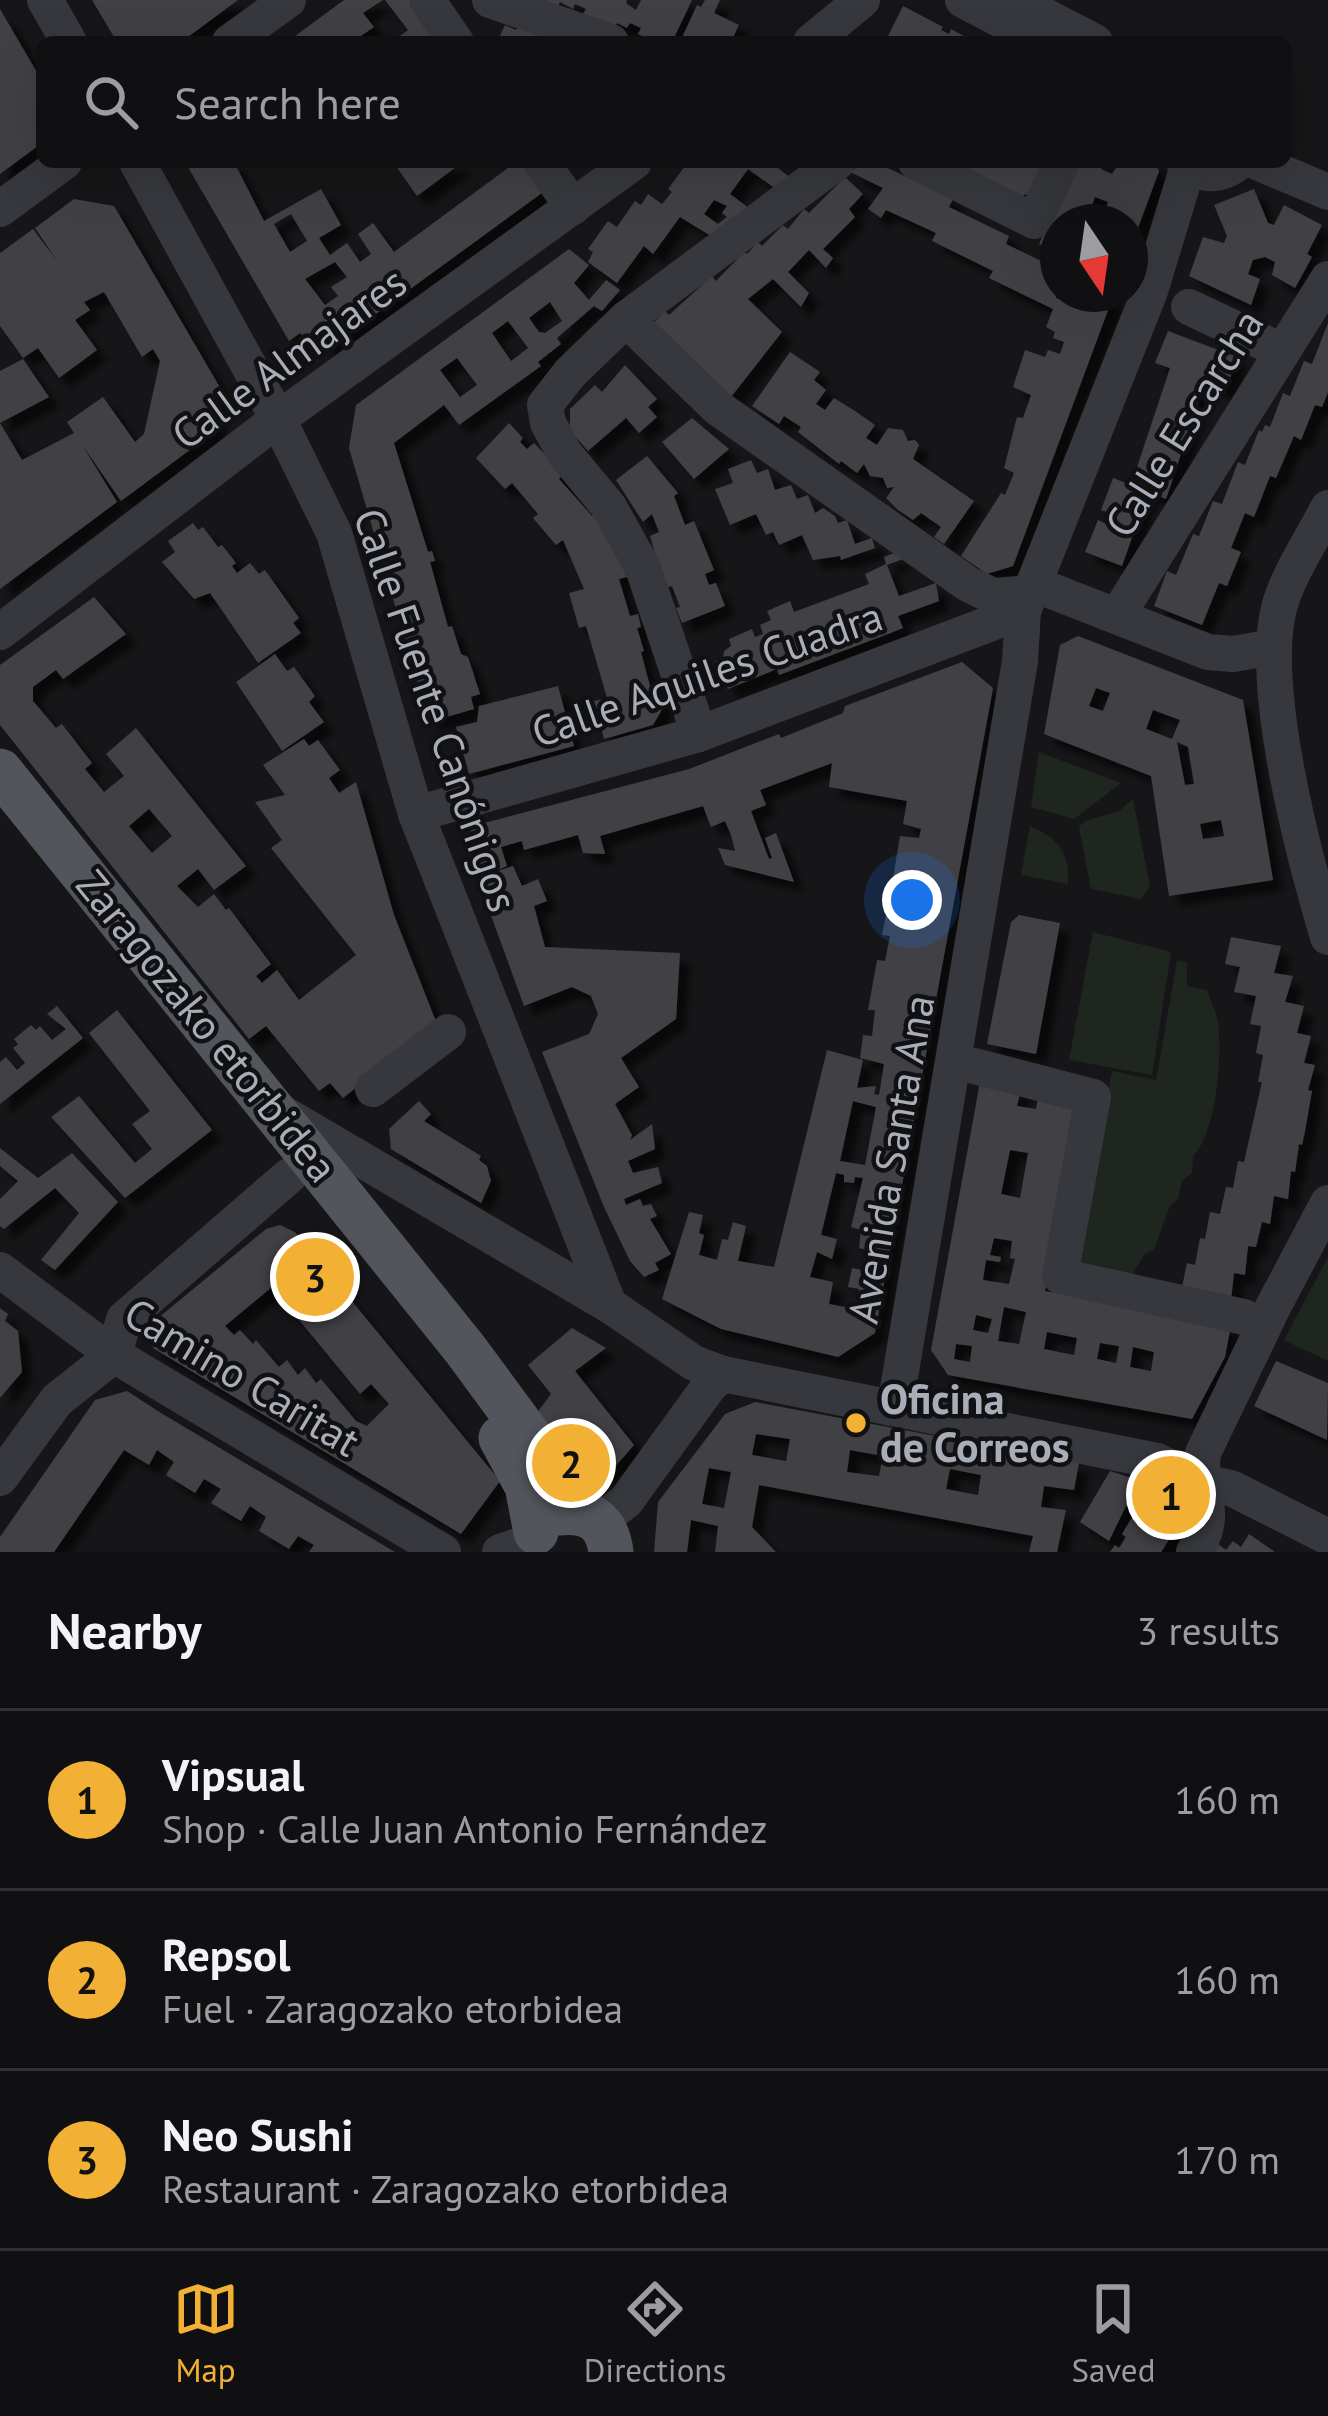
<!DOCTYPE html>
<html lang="en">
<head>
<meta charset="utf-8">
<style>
  body { margin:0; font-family:"PT Sans",sans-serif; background:#19191b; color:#f1f3f6 }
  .compass { position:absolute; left:1040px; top:204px; width:108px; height:108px; border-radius:50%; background:#101012; box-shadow:0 12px 48px #0002; rotate:167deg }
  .you { position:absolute; left:912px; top:900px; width:42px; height:42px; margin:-30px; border:9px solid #fff; border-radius:50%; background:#1a73e8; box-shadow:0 0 0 18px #1a73e833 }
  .badge { display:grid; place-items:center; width:78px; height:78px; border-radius:50%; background:#f2b134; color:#111; font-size:39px; font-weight:700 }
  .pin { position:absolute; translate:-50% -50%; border:6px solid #fff; box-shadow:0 3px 12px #0006 }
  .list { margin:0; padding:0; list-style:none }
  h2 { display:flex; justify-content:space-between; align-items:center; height:156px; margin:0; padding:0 48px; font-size:51px }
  h2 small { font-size:39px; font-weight:400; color:#9c9d9f }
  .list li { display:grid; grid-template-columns:78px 1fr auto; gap:36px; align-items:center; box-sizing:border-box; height:180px; padding:0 48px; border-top:3px solid #303032 }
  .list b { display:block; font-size:45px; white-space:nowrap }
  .list p { margin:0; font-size:39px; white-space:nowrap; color:#9c9d9f }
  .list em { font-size:39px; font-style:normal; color:#9c9d9f }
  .icon { flex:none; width:66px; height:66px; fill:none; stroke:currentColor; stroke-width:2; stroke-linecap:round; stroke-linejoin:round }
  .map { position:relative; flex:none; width:1328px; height:1552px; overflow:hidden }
  .search { position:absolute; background:#101012; box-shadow:0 12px 48px #0002; left:36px; right:36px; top:36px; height:132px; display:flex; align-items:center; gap:30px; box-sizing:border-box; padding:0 42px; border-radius:18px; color:#9c9d9f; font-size:45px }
  .sheet { height:696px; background:#101012 }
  nav { display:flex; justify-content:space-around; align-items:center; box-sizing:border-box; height:168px; border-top:3px solid #303032; background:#101012; font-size:33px; color:#9c9d9f }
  nav a { display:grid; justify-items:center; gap:6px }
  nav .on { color:#f2b134 }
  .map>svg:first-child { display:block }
</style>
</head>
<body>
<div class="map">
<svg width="1328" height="1552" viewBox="0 0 1328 1552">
  <defs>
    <filter id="shadow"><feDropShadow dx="10" dy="10" stdDeviation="3" flood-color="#0009"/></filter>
  </defs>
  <rect width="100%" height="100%" fill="#161618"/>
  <!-- green -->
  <g fill="#1e261f">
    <polygon points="1039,752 1121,783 1074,819 1031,807"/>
    <polygon points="1133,799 1150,887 1141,899 1091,889 1079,827 1085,821 1119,811"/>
    <path d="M1030,826C1058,838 1070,853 1068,884L1021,875Z"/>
    <polygon points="1093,932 1171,952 1152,1075 1069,1060"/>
    <path d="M1177,961L1187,962V986L1207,990C1210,999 1215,1009 1217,1018C1224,1048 1216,1136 1193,1156L1192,1173L1182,1181L1178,1199L1170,1206L1154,1249L1144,1255L1131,1276L1076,1264L1112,1071L1156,1080Z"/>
    <polygon points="1328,1257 1328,1361 1284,1340"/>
  </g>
  <!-- building -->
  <g fill="#404145" fill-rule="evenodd" filter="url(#shadow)">
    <polygon points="92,0 238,0 181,42 117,42"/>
    <polygon points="344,0 383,0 363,13 374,27 352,42 287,42"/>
    <polygon points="385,0 412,0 441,42 392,42 408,30"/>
    <polygon points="536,0 627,0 626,3 636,10 641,0 692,0 672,42 656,42 638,34 641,28 630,23 627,28 617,23 614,29 582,15 586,9 575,4 573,9 560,2 556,10"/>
    <polygon points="705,0 720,0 714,13 739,25 731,42 680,42 697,5 701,7"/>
    <polygon points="903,6 943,27 941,30 949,34 951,29 975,42 885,42"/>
    <polygon points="0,9 42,81 42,143 0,174"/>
    <polygon points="505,25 516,30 519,25 558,42 497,42"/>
    <path d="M185,162H234L264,221L321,189L341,225L319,238L330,255L347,243L360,262L371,254L358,234L373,223L394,252L516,162H526L546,190L328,349L319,338L310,345L300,333L289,341ZM291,214L307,241L290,252L274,224ZM335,262L347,277L331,287L338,296L325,305L305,279Z"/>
    <polygon points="393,162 417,162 421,168 429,162 463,162 417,196"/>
    <path d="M688,162L697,168L701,162H770L791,178L776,189L748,169L730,194L749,208L711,236L680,217L653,254L644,246L617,283L588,262L593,252L588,249L608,221L617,227L635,201L641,205L648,194L662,204L672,192L668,189ZM714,200L727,206L722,213L727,217L718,224L704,214Z"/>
    <polygon points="864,162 875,162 953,199 949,207 1009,236 1006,244 1058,269 1056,298 1074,305 1078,294 1114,294 1013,566 987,574 961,556 1001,493 1005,495 1014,473 1004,468 1017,417 1023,418 1031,395 1013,387 1025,350 1045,357 1048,350 1060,354 1064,342 1053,338 1055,332 1046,327 1053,309 989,278 993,271 932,241 936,233 886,210 881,218 868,209 883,188 850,172"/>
    <polygon points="950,162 1050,162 1035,191 1019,197"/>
    <polygon points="1073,162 1104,162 1101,169 1112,174 1120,162 1155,162 1159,171 1131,247 1130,222 1101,222 1108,202 1095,197 1086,222 1058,222 1058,253 1039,244"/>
    <polygon points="845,177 863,194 849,209 855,217 823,249 833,258 826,268 809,250 788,272 809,293 801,307 773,279 748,299 782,332 731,397 654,322 665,311 669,315 712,276 716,281 744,252 747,254 758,242 762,246 783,225 788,229 804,209 809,213"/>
    <polygon points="1254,189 1268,223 1274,225 1284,205 1322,225 1307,254 1312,257 1295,288 1272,275 1275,262 1265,257 1253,260 1248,274 1260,279 1251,305 1189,276 1203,237 1224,243 1227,236 1214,205"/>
    <polygon points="74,199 114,206 222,391 214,432 121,501 81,443 117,502 0,589 0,371 23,359 49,397 0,423 22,460 74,433 67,422 103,397 135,442 144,434 160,361 153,349 142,357 104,292 84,302 90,310 75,320 97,350 59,378 38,348 23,358 0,326 0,253 33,229 58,262 35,228"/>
    <path d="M569,249L589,265L574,283L589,300L606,280L620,290L602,311L594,306L557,338L561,344L538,362L541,366L459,425L444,405L394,443L428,552L432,551L435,561L430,562L448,627L452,626L461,654L468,657L480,694L471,697L474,709L429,722L349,448L356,405ZM550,302L562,321L545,333L539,332L529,318ZM508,321L528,348L511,361L492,333ZM457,358L477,385L460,397L440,370Z"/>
    <polygon points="1328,323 1328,392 1322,407 1315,405 1301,440 1294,436 1276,478 1270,476 1254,517 1245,513 1231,548 1241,552 1227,586 1219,583 1202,625 1154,606 1167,571 1176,575 1193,534 1199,536 1213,501 1222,504 1238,462 1245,465 1259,430 1262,432 1265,425 1270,427 1283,393 1290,396 1304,361 1312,364"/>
    <polygon points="1168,331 1237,357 1226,390 1205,382 1166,499 1148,492 1122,566 1085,552 1098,520 1108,525 1112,514 1101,510 1113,478 1131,485 1170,368 1155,363"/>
    <polygon points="790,352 820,372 814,380 826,390 816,404 825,410 834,398 855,411 875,425 866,438 877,445 888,428 903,430 908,441 915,440 919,445 913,459 974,501 944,544 934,537 941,527 921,513 913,520 898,510 886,498 894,487 887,488 883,478 870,476 864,464 857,473 841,461 839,464 798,432 801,427 784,416 779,424 752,406"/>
    <polygon points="625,365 657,399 648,407 657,417 639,433 626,418 588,451 570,430 570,409 595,385 602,392"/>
    <polygon points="692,418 729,449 694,479 662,442"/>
    <polygon points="509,423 523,438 520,442 527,449 534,443 563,473 559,479 592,516 598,511 627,577 619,579 630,616 638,614 641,627 637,628 644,651 641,652 650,686 658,684 664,706 653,725 604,739 594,701 607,698 586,626 579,628 569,593 584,589 563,540 556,545 533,518 538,514 512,483 505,489 476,458"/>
    <polygon points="647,456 678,493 674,496 685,525 694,521 714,570 705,574 709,585 716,583 725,606 682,623 676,608 680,607 672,586 665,588 650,536 659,532 652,514 643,522 616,480"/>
    <polygon points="751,460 757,473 768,469 775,490 791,485 797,499 808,495 815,513 823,508 835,516 838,523 847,520 855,544 872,538 875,548 841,560 840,556 813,560 802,535 779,545 773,532 766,535 756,514 730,525 715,489 733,483 728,469"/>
    <polygon points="193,523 198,530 203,527 218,547 222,545 236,563 232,566 237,573 250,563 259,574 265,570 299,618 293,623 301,633 258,663 210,593 194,599 162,562 175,552 168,541"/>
    <polygon points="894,553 903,559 887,565 899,596 936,583 939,601 898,616 903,628 888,634 779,675 777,669 728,689 715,661 723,659 724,651 731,646 729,639 752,629 755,637 763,634 760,625 771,620 767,611 790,601 794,612 869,584 865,574 886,564 884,557"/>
    <path d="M94,597L126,634L63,679L56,670L33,687V701L56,728L62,724L92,763L85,769L104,792L124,776L106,754L136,728L246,866L214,890L198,869L177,886L198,907L214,894L226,910L229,908L271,964L256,976L262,983L277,970L299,1000L356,955L271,848L282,840L255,802L285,795L263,765L304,739L309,746L318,740L340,770L329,778L339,793L356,782L394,915L437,1024L343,1098L330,1083L319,1091L266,1026L249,1039L0,725V665ZM149,809L172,836L152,853L129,826Z"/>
    <path d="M1078,636L1243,700L1273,880L1169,896L1151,776L1044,734L1060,645ZM1096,688L1110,693L1103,711L1089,706ZM1153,710L1180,720L1172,739L1146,729ZM1177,742L1188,747L1194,784L1185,785ZM1221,820L1224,836L1203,839L1200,824Z"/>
    <polygon points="275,654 287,671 294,667 315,696 309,702 324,722 282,751 236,682"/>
    <path d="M962,662L993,688L875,1333L838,1357L721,1329L662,1299L689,1212L703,1215L699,1233L704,1235L699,1255L717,1260L722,1239L728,1240L733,1222L746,1226L738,1261L774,1267L827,1050L863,1060L857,1088L876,1086L874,1094L879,1095L884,1064L860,1058L863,1035L872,1036L875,1010H868L877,960L885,961L890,936L882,935L891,890L909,893L911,882L893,878L900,836L919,838L921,829L903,824L907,801L829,787L832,763L760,790L766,805L751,811L769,859L772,858L765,838L776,833L794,882L725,865L718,848L735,851L731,835L725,821L711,827L703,806L600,836L605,854L583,853L578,835L524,850L522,841L501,847L507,866L492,873L513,866L522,886L538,879L547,901L534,906L545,947L680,953L676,1019L621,1058L639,1087L615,1104L632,1135L630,1140L652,1124L655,1149L628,1161L633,1173L658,1167L662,1183L624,1199L626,1205L640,1199L643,1206L651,1204L657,1216L650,1219L671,1254L655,1263L659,1270L644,1277L630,1261L604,1207L542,1052L589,1034L598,1014L591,996L572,987L524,1006L465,844L473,826L689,769L779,734L781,738L843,713L845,706ZM853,1101L876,1107L865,1165L840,1161ZM836,1173L844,1175V1182L854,1183L855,1177L863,1178L851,1227L861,1230L859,1248L867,1250L862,1270L852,1268L848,1287L859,1289L855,1309L829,1304L833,1282L810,1277L817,1252L832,1259L837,1239L821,1235Z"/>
    <polygon points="558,686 574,746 469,774 456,727 477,722 479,706"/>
    <polygon points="1019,915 1060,923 1036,1054 987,1044 1011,922"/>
    <polygon points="1231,937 1281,946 1274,973 1293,976 1285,1002 1304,1006 1297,1033 1311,1036 1304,1063 1315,1065 1308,1090 1312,1091 1305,1131 1302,1145 1299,1144 1295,1172 1291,1171 1288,1199 1274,1196 1270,1224 1262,1222 1256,1247 1248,1246 1245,1275 1234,1273 1231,1300 1181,1292 1187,1263 1195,1265 1200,1238 1205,1239 1210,1212 1220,1214 1226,1187 1233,1188 1238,1161 1244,1162 1262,1082 1258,1082 1263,1055 1256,1053 1261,1026 1250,1024 1256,996 1234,992 1240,967 1225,964"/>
    <polygon points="57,1006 83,1038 0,1104 0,1062 6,1057 17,1070 25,1063 13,1048 18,1044 14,1039 31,1025 36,1030 40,1026 52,1040 66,1029 47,1014"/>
    <polygon points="117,1010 212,1130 125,1198 51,1117 79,1096 135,1163 152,1149 132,1124 150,1111 89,1033"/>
    <path d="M980,1082L1021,1089L1017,1106L1036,1109L1039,1093L1079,1100L1045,1291L1231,1325L1225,1357L1192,1419L948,1375L931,1350ZM1010,1150L1028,1153L1020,1198L1001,1194ZM994,1238L1012,1241L1010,1258L1015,1259L1009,1284L983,1280L986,1260L1000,1262L1001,1257L990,1255ZM1004,1307L1026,1312L1019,1344L998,1341ZM976,1315L992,1319L988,1333L973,1330ZM1047,1332L1077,1338L1074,1355L1044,1349ZM1100,1343L1119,1346L1116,1363L1097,1359ZM956,1344L972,1346L970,1362L954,1359ZM1133,1347L1154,1352L1151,1371L1130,1367Z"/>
    <polygon points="419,1101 431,1114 424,1121 481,1156 479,1160 487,1166 491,1181 481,1203 391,1149 389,1129"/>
    <polygon points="0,1148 38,1178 72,1153 118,1202 55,1270 41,1260 79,1213 55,1188 4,1229 0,1226 0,1199 18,1181 0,1166"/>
    <path d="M280,1225L295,1232L500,1481L461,1534L153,1348L152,1323L266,1229ZM272,1287L360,1394L371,1384L389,1404L367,1426L356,1421L321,1379L316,1383L305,1368L298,1375L287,1360L279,1367L256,1340L253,1344L240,1330L234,1335L225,1326Z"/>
    <polygon points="0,1308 8,1314 5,1321 18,1331 22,1372 0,1398"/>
    <polygon points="572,1328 606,1348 575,1371 634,1445 612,1470 588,1476 537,1413 551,1394 528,1365"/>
    <polygon points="1276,1361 1328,1383 1327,1440 1254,1406"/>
    <polygon points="127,1391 161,1413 395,1552 309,1552 314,1545 298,1536 289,1549 259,1531 266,1517 250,1506 241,1521 211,1503 221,1489 204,1479 195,1493 166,1475 174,1462 157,1450 149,1465 124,1450 54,1552 0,1552 0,1537 95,1400"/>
    <path d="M755,1402L1079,1463L1074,1490L1044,1486L1041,1507L1066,1510L1057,1552H1029L1033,1536L759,1485L752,1527L776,1552H715L718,1526L691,1520L687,1552H654L658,1502L725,1414ZM756,1434L790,1439L786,1461L752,1455ZM850,1450L883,1456L879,1476L847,1472ZM709,1468L731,1472L724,1508L702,1504ZM950,1469L981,1475L978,1495L946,1489Z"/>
    <polygon points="1110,1471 1168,1490 1180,1523 1161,1552 1110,1552 1115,1545 1119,1548 1126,1537 1122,1534 1136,1511 1126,1506 1109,1541 1080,1522"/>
    <polygon points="1249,1534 1275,1552 1212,1552 1218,1544 1226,1550 1233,1541 1241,1547"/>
  </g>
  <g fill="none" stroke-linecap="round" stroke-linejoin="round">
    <!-- minor -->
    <g stroke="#37383d" stroke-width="36">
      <polyline points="45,0 69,42"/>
      <polyline points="427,0 456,42"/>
      <polyline points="490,0 611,42"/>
      <polyline points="963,0 1034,37"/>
      <polyline points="1014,0 1095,42"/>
      <polyline points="230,42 288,0"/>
      <polyline points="811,42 862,0"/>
      <polyline points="137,162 278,419 334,533 416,814 609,1305"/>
      <polyline points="541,162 573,207"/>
      <polyline points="916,162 1034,221 1062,162"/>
      <path d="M1184,162C1202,177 1221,177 1239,162"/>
      <polyline points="1257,162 1328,192"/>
      <polyline points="0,209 64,162"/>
      <polyline points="1189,307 1265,343"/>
      <polyline points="626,319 837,162"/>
      <path d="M1328,508C1312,540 1288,574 1279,608C1259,687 1304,857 1328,937"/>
      <polyline points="1034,584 1208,652 1233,654 1273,647"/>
      <polyline points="1117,616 1328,279"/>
      <polyline points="0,632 278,419 634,162"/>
      <polyline points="699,734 643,568 609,507 565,454 548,423 545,405 570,373 626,319 718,408 968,584 993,596 1030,593"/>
      <polyline points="416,814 699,734 1023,611"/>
      <polyline points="974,1066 1093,1097 1060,1276 1244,1317"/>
      <polyline points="373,1089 448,1032"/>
      <polyline points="284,1114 609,1305 694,1363 723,1374 1157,1461 1203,1482 1231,1488 1328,1537"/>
      <polyline points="0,1270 114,1355 443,1552"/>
      <polyline points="891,1408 898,1389 1020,661 1023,611 1150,291 1188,166"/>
      <polyline points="0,1478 57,1400 114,1355 124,1319 289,1176"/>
      <polyline points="600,1521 626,1501 710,1385 723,1374"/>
      <polyline points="500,1552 533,1541"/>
      <path d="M1194,1552C1221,1513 1197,1493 1203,1453L1273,1307L1328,1203"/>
    </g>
    <!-- major -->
    <g stroke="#53555c" stroke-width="45">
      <polyline points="0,771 465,1349 586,1513"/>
      <polyline points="501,1438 527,1486 536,1532"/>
      <path d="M559,1513C590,1510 607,1521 611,1552"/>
    </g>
  </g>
  <!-- markers -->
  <circle fill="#f2b134" stroke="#111113" stroke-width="4.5" cx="856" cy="1423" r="12"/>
  <g text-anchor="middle" stroke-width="9" stroke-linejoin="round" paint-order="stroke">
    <!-- street labels -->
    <g font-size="42" fill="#a8adb8" stroke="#111113">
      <text transform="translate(289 358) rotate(-36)" y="15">Calle Almajares</text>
      <text transform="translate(1184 423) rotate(-58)" y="15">Calle Escarcha</text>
      <text transform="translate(707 674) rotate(-19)" y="15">Calle Aquiles Cuadra</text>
      <text transform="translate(436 710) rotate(71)" y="15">Calle Fuente Canónigos</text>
      <text transform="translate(207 1026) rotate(51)" y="15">Zaragozako etorbidea</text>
      <text transform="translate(891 1159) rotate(-80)" y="15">Avenida Santa Ana</text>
      <text transform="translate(242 1377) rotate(31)" y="15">Camino Caritat</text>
    </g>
    <!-- poi labels -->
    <g font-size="42" font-weight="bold" fill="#a8adb8" stroke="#111113" text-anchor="start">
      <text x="880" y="1414">Oficina<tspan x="880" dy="48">de Correos</tspan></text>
    </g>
  </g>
</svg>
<svg class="compass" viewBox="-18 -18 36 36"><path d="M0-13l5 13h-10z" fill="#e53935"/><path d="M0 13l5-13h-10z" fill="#9c9d9f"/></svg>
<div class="you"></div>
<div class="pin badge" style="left:1171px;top:1495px">1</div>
<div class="pin badge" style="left:571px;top:1463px">2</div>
<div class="pin badge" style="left:315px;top:1277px">3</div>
<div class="search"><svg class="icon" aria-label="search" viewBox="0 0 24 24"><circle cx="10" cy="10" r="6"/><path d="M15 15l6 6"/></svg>Search here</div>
</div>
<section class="sheet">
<h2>Nearby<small>3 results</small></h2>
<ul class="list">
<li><span class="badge">1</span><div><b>Vipsual</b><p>Shop · Calle Juan Antonio Fernández</p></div><em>160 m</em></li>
<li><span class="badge">2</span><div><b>Repsol</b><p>Fuel · Zaragozako etorbidea</p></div><em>160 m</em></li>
<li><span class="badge">3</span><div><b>Neo Sushi</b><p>Restaurant · Zaragozako etorbidea</p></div><em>170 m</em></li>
</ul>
</section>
<nav>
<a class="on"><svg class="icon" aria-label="map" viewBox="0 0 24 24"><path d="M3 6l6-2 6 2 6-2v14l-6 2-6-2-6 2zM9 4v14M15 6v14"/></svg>Map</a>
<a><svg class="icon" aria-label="directions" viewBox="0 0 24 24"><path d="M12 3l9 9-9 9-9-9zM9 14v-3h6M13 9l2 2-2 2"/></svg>Directions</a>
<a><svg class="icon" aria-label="saved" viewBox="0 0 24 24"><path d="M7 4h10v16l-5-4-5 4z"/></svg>Saved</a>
</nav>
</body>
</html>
